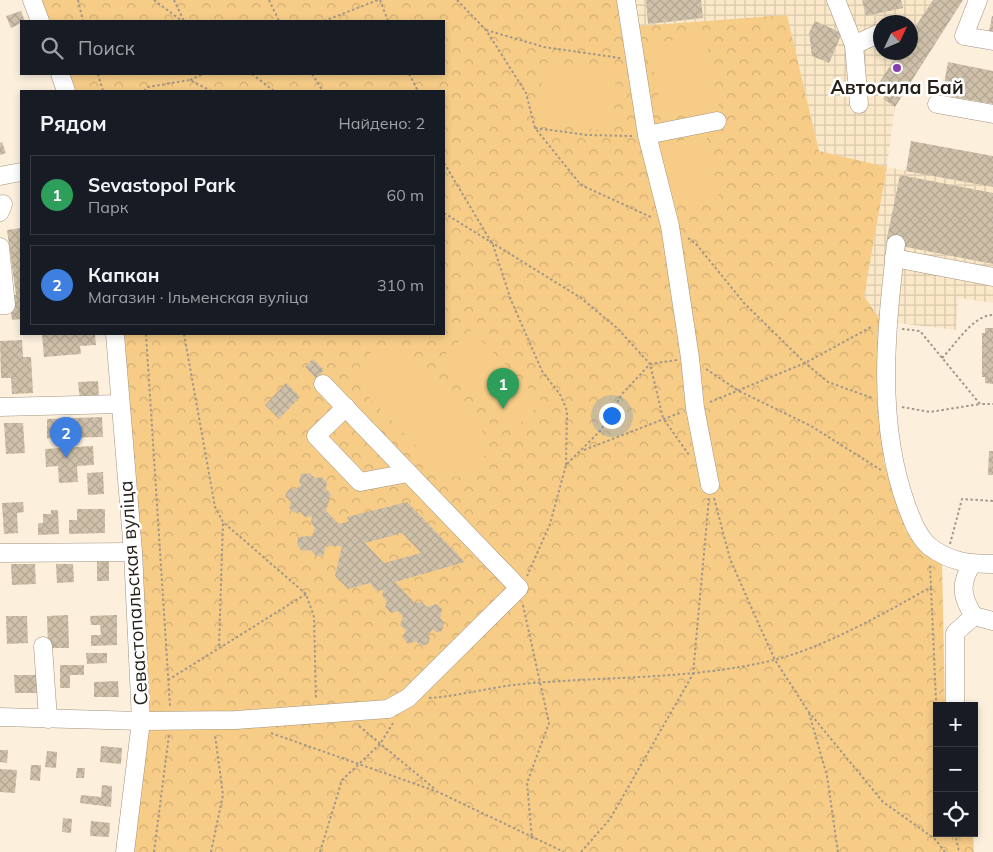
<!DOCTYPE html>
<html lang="ru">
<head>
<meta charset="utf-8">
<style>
  body { margin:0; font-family:Mulish,sans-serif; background:#242831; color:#f1f3f6 }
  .controls { position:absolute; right:15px; bottom:15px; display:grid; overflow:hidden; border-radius:0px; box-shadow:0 2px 8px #0003 }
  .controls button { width:45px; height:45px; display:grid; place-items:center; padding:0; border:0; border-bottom:1px solid #363941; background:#171b24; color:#f1f3f6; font:25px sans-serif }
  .compass { position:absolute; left:873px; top:15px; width:45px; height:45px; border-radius:50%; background:#171b24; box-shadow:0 2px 8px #0003; rotate:46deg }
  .you { position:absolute; left:611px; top:415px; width:18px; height:18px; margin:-12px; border:4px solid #fff; border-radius:50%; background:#1a73e8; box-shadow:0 0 0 8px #1a73e833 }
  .badge { display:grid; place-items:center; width:32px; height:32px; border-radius:50%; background:#c2a1d6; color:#fff; font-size:16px; font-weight:700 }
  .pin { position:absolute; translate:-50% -41px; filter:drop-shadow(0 1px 2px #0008) }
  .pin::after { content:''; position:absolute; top:26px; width:18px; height:15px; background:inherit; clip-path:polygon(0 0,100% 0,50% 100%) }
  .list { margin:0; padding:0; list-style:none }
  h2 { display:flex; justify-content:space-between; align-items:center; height:65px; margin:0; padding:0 20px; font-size:21px }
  h2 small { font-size:16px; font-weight:400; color:#9ea1a6 }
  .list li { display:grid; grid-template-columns:32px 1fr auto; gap:15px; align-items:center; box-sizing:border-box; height:80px; margin:0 10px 10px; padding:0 10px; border:1px solid #363941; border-radius:0px }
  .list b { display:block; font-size:19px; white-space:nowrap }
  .list p { margin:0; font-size:16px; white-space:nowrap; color:#9ea1a6 }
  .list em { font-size:16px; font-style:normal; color:#9ea1a6 }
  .icon { flex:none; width:28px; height:28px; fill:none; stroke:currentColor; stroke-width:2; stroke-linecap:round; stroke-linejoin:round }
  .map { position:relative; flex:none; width:993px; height:852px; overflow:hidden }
  .search { position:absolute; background:#171b24; box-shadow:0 2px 8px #0003; left:20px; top:20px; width:425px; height:55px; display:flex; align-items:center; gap:12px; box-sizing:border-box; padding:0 18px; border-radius:0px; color:#9ea1a6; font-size:19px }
  .panel { position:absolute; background:#171b24; box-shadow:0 2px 8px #0003; left:20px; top:90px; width:425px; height:245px; border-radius:0px }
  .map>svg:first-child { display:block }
</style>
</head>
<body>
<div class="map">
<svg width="993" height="852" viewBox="0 0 993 852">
  <defs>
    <pattern id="industrial-grid" width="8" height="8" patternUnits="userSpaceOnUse" patternTransform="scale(1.25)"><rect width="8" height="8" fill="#fbe8c9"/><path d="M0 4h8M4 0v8" fill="none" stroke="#d7c7ac"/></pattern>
    <pattern id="forest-crowns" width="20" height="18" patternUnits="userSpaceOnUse" patternTransform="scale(1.25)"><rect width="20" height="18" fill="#f6cc87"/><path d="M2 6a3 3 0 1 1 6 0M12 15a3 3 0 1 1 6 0" fill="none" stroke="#d3af74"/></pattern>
    <pattern id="building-cross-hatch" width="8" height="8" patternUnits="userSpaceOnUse" patternTransform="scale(1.25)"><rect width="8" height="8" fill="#cfc0a9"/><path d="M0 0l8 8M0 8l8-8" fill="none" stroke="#b2a591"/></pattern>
  </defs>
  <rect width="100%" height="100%" fill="#fcf0dd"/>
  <!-- industrial -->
  <path fill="url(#industrial-grid)" fill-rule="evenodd" d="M634,0H963L895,106L887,167L993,186V303L958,298L956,330L881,321L864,296L887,167L819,152L787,16L640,26ZM880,22H910V52H880Z"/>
  <!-- forest -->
  <polygon fill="url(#forest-crowns)" points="40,0 634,0 640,26 787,15 819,151 887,167 864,296 881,321 877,355 884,462 906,531 924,552 942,562 945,706 937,706 937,833 973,833 974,852 131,852 144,723 120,334 444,334 444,91 73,91 67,74 444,74 444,21 48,21"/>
  <!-- garden -->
  <g fill="#f6cc87">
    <polygon points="705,34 719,108 663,118 649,45"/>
    <polygon points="544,63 617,71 611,131 538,123"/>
    <polygon points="706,136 719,197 674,207 661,145"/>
    <polygon points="471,330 542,402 511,432 440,360"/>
    <path d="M386,346H398L404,349L484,433C496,456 468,484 444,475L361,389C354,369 365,350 386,346Z"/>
  </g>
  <!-- building -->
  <g fill="url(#building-cross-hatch)" fill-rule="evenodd">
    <polygon points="646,0 701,0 703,18 648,24"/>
    <polygon points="862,0 901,0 903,8 866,16"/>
    <polygon points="933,0 963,0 895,107 883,99 889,89 879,83 899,52 910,52 910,35"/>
    <polygon points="21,11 25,21 11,28 6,16"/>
    <polygon points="992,16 993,16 993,33 989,32"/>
    <polygon points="815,21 842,33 829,63 812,56 809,33"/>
    <polygon points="948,62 993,71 993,104 942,95"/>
    <polygon points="911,141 993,156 993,187 906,171"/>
    <polygon points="2,142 6,153 0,155 0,143"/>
    <polygon points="900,175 993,193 993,264 886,243"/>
    <polygon points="21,228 21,319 12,320 8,296 16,295 7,230"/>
    <polygon points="985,328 993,328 993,384 985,383 985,377 982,377 982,333 985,333"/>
    <polygon points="42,334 95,334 96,345 80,346 81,354 44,357"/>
    <polygon points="22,340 23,357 31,357 33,393 12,394 11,378 1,378 0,341"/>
    <polygon points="313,359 324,370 316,378 305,367"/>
    <polygon points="98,381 99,398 80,400 78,382"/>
    <polygon points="286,383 300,397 279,419 265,405"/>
    <polygon points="102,417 103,437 47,438 47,419"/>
    <polygon points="4,423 23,423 25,453 6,454"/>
    <polygon points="93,446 94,465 77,466 78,482 59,483 58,466 46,467 45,449"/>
    <polygon points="989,451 993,451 993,475 988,475"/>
    <polygon points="103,472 104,494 88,495 87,473"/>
    <path d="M310,473L315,478L321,477L327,482L326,489L331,494L326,511L339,524L349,521L347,517L407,502L465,562L395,582L415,603L422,602L427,607L437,604L442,609L440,618L444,622L442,631L436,632L433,629L428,635L430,638L428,644L421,646L416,641L408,644L403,638L406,630L400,625L403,617L398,611L391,613L385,607L387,601L382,595L384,590L377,591L370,583L348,589L335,576L342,546H326L323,556H316L311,550L302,551L297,545L298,537L312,536L315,528L311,523L312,516L305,517L300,512L295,513L289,508L291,502L285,496L288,490L294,488L296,489L301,485L299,483L301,474ZM402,533L421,553L384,563L365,543Z"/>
    <polygon points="23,502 24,512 17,513 18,533 4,534 2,503"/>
    <polygon points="77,509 105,509 105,533 69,534 69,520 77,520"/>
    <polygon points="51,510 58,510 59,534 38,535 38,523 43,523 43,514 51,514"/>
    <rect x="97" y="561" width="12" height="20"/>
    <polygon points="11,564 35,564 36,584 12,585"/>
    <polygon points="56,564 73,564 74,582 57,583"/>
    <polygon points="68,615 69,648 48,648 47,616"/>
    <polygon points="117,615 117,645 91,646 91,635 101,635 100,625 91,625 90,616"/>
    <polygon points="6,616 27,616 28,643 7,644"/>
    <polygon points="86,653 107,653 107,663 87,664"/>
    <polygon points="60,665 84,665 84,675 70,675 70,688 60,688"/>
    <polygon points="14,675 43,675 43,693 15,693"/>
    <polygon points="118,681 119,697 94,697 94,682"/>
    <polygon points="101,746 122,748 121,764 100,762"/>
    <polygon points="0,750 8,750 7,763 0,762"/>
    <polygon points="47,751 57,752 56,768 45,767"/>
    <polygon points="31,765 41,765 40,781 30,780"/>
    <polygon points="77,768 85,768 84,778 76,778"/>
    <polygon points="0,769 17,770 15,793 0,792"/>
    <polygon points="102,785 112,786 111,807 80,803 81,795 101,797"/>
    <polygon points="63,818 72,819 71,833 62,832"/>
    <polygon points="91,821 110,823 109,837 90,836"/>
  </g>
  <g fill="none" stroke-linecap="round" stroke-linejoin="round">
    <!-- minor casing -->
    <g stroke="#a2947e" stroke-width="19">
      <g id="minor">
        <polyline points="32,0 40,21"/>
        <polyline points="626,0 647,135 670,226 690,358 695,408 710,485"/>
        <polyline points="836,0 854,45 880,33"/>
        <polyline points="978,0 964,36 993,41"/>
        <polyline points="854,45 859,104"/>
        <polyline points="60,74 66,91"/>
        <polyline points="937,104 993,114"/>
        <polyline points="647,135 717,121"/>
        <polyline points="0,176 21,172"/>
        <polyline points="0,212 3,204"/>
        <path d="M896,244C886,331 876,423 907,507C912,520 918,536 929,546C950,562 968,564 993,564"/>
        <polyline points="0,247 6,305 0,305"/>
        <polyline points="894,258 993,277"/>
        <polyline points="115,334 133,552 141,721 125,852"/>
        <polyline points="0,407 120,404"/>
        <polyline points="346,407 316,436 360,482 408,473"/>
        <polyline points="0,553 133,552"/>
        <path d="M972,564C960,583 961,597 974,616L993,621"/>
        <polyline points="43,646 48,719"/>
        <polyline points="955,706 955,633 974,616"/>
        <polyline points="0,717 141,721 236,720 388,709 408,698 519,588 323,384"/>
      </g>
    </g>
    <!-- path -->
    <g stroke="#a19889" stroke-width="2" stroke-dasharray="2.5 2.5" stroke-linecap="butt">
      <polyline points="78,0 83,21"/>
      <polyline points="154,0 182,21"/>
      <polyline points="174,0 184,21"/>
      <polyline points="269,0 279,21"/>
      <polyline points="380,0 388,21"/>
      <polyline points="457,0 486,30 526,93 535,128 581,185 653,218"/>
      <polyline points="324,21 378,0"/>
      <polyline points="486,30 544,47 620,58"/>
      <polyline points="98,74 103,91"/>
      <polyline points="252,74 274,91"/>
      <polyline points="312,74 323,91"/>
      <polyline points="409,74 418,91"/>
      <polyline points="190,80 203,74"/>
      <polyline points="144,91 148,87 190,80 211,91"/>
      <polyline points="535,128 587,135 632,136"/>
      <polyline points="444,163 493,245 511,300 542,371 561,396 567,411 566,465"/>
      <polyline points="444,213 581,298 617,328 650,364 622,394 601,430 566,465 550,524 527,576"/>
      <polyline points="688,238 697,245 744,303 805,363 828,382 872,398"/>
      <polyline points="902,329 920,331 980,404 993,404"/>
      <polyline points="146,334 170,706"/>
      <polyline points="184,334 215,507 223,522 306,594 314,617 316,700"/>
      <path d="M942,358C956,344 973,315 993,315"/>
      <polyline points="677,360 650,364 663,418 689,455"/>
      <polyline points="706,369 739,391 811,426 881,470"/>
      <polyline points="710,402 805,363 873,326"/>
      <polyline points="902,407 930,412 980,404"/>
      <polyline points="584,450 682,412"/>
      <polyline points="714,498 730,559 760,627 775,660 808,711 883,802 935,839 945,852"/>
      <polyline points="950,544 962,499 993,501"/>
      <polyline points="931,588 937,723"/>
      <polyline points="523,605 549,723 527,783 532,839"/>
      <polyline points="219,646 223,522"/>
      <polyline points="168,680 306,594"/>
      <path d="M429,698C460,696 491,687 522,684C607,676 691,680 774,660C825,647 885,613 931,587L930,565"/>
      <polyline points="809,713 827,776 838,852"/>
      <polyline points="359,726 436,790"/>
      <polyline points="271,733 438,792 564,852"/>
      <polyline points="955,833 959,852"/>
      <polyline points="154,852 169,735"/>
      <polyline points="211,852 223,795 215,735"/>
      <polyline points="320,852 342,780 380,744 393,723"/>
      <polyline points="581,852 610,819 693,674 709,498"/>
    </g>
    <!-- minor -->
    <use href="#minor" stroke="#fff" stroke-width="18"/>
  </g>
  <!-- markers -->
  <circle fill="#883daf" stroke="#fff" stroke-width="2" cx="897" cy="68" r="5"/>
  <g text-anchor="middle" stroke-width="5" stroke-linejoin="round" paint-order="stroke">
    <!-- poi labels -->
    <g font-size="19" font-weight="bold" fill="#262018" stroke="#fff">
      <text x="897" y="94">Автосила Бай</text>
    </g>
    <!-- street labels -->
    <g font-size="19" fill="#262018" stroke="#fff">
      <text transform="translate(133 593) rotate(-94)" y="7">Севастопальская вуліца</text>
    </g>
  </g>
</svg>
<div class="controls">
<button>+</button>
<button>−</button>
<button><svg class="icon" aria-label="locate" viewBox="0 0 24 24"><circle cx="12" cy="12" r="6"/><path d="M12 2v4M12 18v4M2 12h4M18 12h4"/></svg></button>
</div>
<svg class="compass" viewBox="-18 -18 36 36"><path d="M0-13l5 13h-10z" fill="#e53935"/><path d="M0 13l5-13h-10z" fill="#9ea1a6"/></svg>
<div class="you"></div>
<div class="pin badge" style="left:503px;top:409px;background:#2e9e5b">1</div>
<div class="pin badge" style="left:66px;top:458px;background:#3f7fe0">2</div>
<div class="search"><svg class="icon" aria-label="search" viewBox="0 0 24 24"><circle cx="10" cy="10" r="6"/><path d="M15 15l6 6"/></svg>Поиск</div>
<section class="panel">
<h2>Рядом<small>Найдено: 2</small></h2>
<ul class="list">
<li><span class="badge" style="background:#2e9e5b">1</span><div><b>Sevastopol Park</b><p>Парк</p></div><em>60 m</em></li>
<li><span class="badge" style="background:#3f7fe0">2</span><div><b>Капкан</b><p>Магазин · Ільменская вуліца</p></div><em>310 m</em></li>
</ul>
</section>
</div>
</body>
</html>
